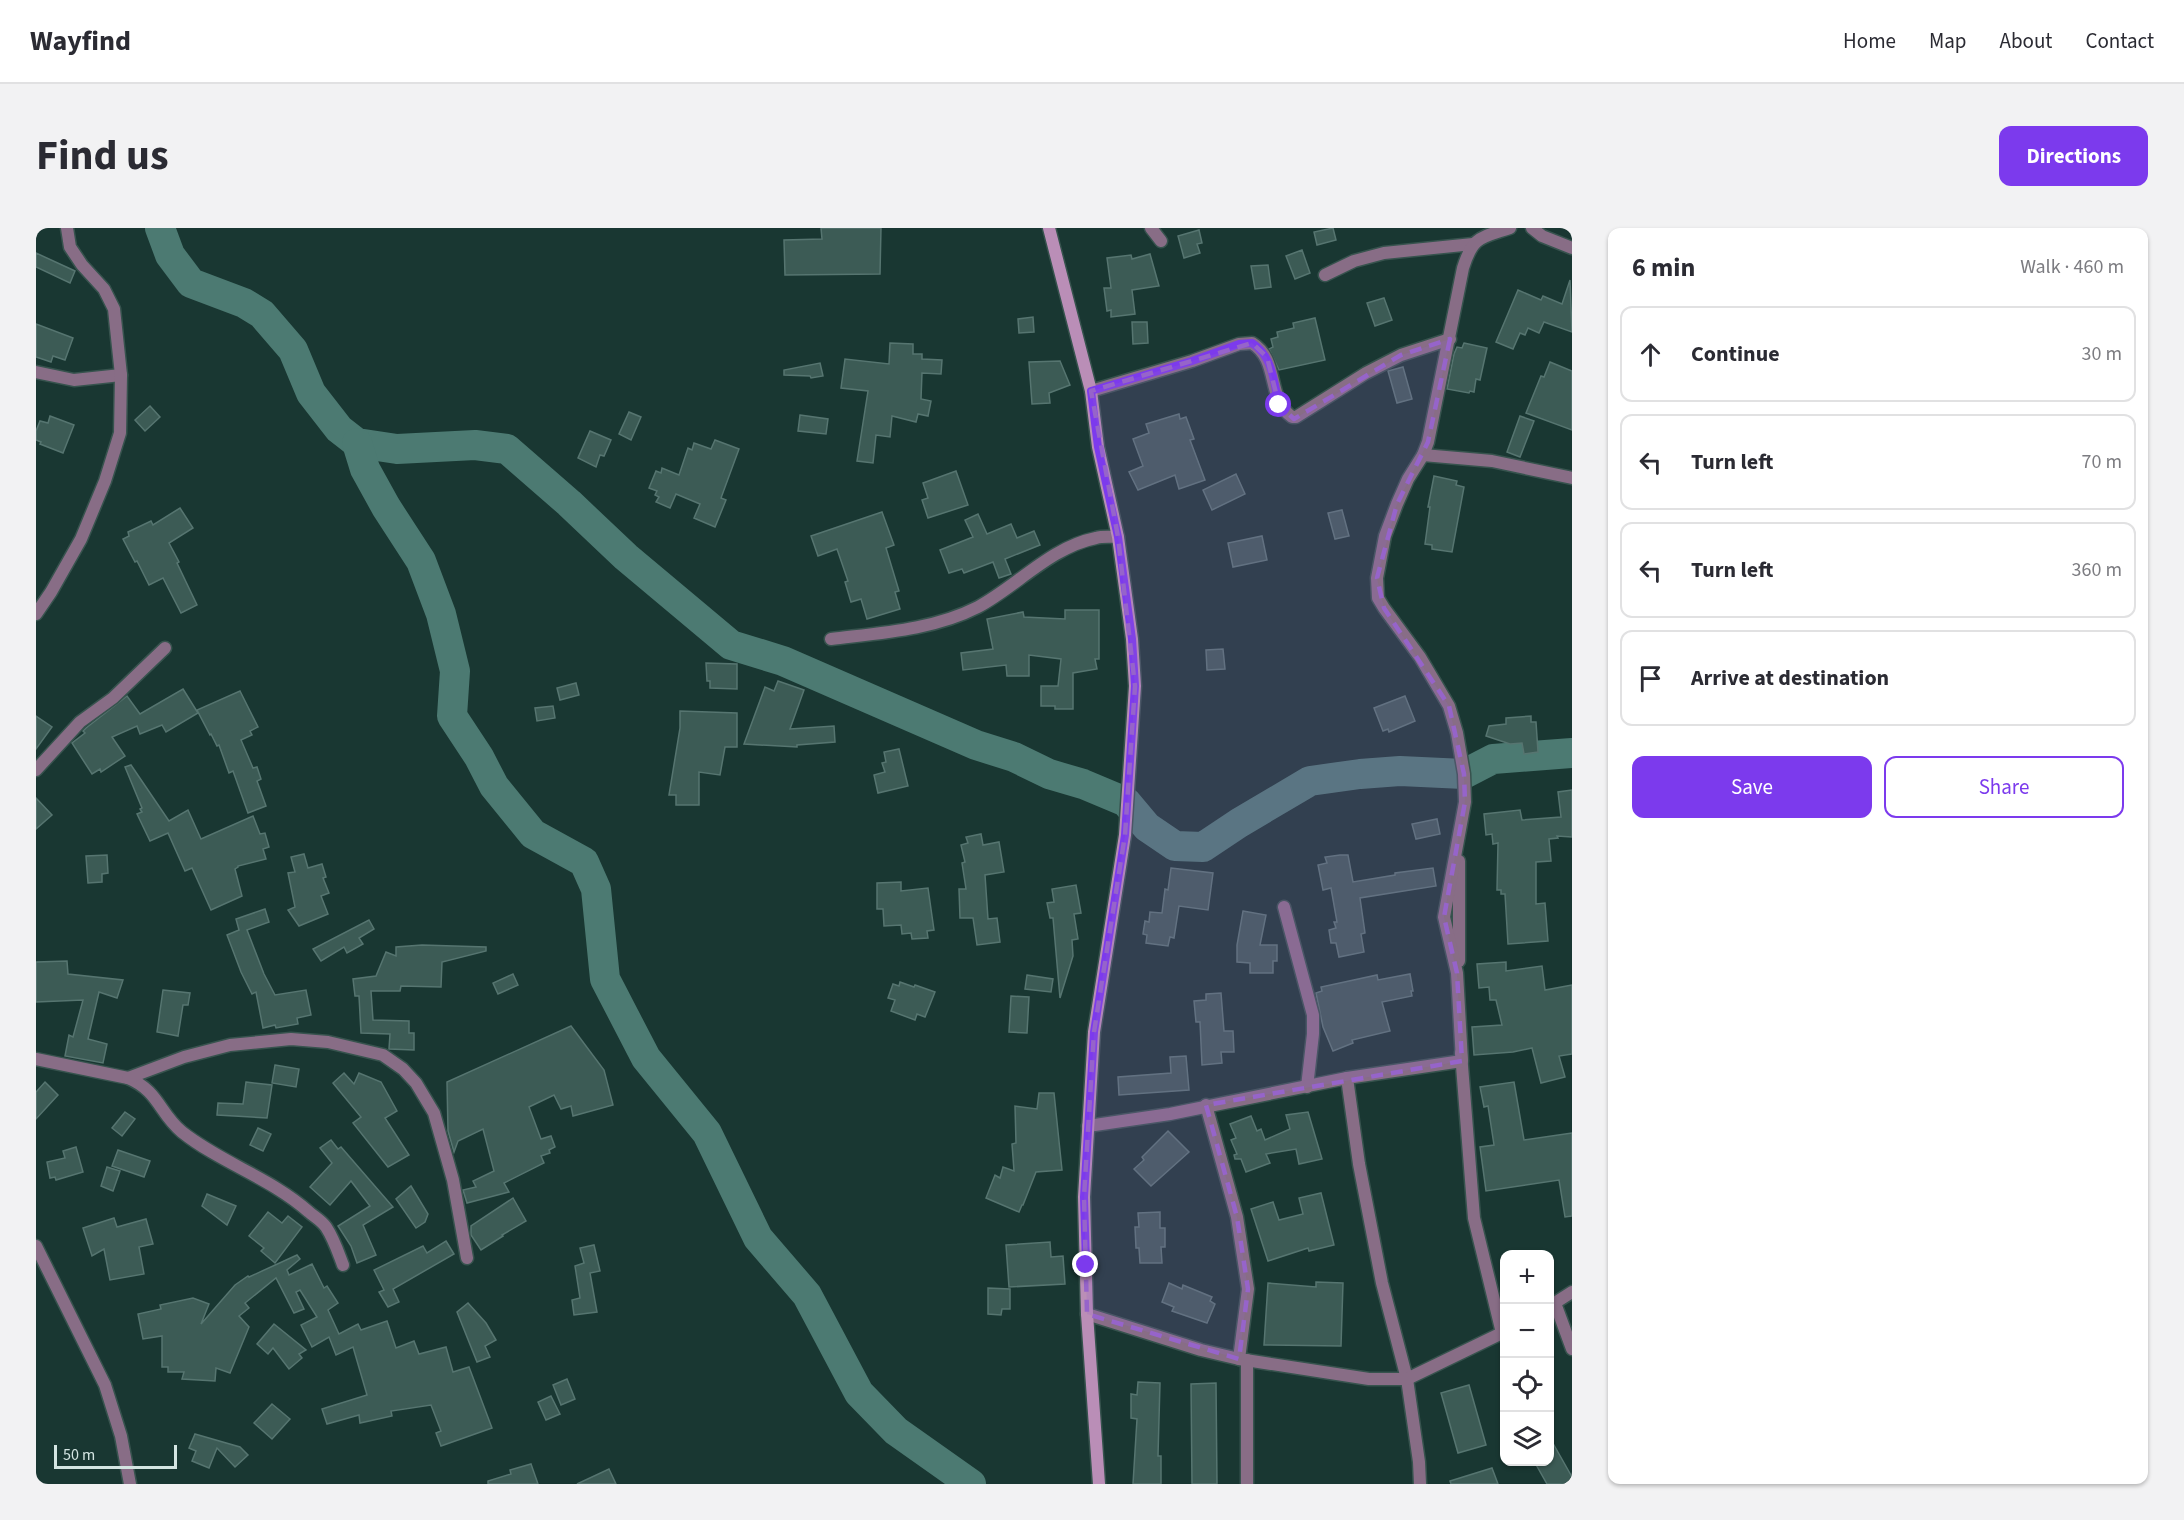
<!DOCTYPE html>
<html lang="en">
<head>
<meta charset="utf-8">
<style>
  body { margin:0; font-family:"Source Sans 3",sans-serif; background:#f2f2f3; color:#2b2b33 }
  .controls { position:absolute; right:18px; bottom:18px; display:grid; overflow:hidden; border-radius:12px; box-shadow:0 2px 4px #0004 }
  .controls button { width:54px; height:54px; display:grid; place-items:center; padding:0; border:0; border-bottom:2px solid #e1e1e2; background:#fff; color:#2b2b33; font:30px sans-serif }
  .scale { position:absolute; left:18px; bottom:15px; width:123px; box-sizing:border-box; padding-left:6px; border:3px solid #d4e5e2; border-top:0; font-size:16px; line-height:21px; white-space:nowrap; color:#d4e5e2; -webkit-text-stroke:4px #193732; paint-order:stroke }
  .stop { position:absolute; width:18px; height:18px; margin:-14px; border:4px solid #7c3aed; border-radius:50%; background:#fff }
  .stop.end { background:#7c3aed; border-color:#fff; box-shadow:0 2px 6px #0008 }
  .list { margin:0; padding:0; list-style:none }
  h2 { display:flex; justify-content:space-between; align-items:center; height:78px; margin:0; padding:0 24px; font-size:26px }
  h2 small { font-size:20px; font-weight:400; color:#7c7c81 }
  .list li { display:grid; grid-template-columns:39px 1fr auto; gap:18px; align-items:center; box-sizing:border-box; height:96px; margin:0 12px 12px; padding:0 12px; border:2px solid #e1e1e2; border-radius:12px }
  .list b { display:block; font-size:22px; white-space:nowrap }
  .list em { font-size:20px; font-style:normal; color:#7c7c81 }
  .actions { display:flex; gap:12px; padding:18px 24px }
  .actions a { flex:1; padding:14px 0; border:2px solid #7c3aed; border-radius:12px; text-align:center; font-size:21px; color:#7c3aed }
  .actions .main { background:#7c3aed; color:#fff }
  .icon { flex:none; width:33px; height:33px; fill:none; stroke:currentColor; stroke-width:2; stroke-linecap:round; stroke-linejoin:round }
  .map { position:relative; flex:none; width:1536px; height:1256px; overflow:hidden; border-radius:12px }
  header { display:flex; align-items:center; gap:36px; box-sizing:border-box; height:84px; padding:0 30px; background:#fff; border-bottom:2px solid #e1e1e2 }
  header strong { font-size:28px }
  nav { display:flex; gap:33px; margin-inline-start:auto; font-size:21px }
  .intro { display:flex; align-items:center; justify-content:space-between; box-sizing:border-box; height:144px; padding:0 36px }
  h1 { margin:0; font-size:42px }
  .button { padding:15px 27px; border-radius:12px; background:#7c3aed; color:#fff; font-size:21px; font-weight:700 }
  main { display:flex; gap:36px; padding:0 36px }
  aside { flex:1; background:#fff; border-radius:12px; box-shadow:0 2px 4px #0004 }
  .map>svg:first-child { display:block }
</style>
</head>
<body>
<header>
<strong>Wayfind</strong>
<nav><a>Home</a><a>Map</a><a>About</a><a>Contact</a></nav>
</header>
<div class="intro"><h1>Find us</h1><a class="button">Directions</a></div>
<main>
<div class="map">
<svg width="1536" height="1256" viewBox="0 0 1536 1256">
  <rect width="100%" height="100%" fill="#193732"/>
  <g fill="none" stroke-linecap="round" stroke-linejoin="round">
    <!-- river -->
    <g stroke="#4c7a72" stroke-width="30">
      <polyline points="124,0 134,27 155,55 208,75 226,86 257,122 275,165 303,201 321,215 361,221 439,217 471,221 533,275 590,329 695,417 747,433 940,517 978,529 1013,546 1047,556 1090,574 1111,599 1139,618 1167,619 1203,595 1274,553 1324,546 1364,543 1428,546 1457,531 1536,525"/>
      <polyline points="321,215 329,241 350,279 385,333 405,386 419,443 416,488 443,529 458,558 497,606 548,634 560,661 569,751 610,830 671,905 722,1010 771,1067 823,1165 860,1203 935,1256"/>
    </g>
  </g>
  <!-- building -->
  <g fill="#3c5b55" stroke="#567570" stroke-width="1.5">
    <polygon points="785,0 845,0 844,46 749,47 748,12 786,11"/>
    <polygon points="1297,0 1300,12 1281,17 1278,4"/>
    <polygon points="1163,2 1166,15 1161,16 1164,25 1148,30 1142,8"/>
    <polygon points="1266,22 1274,45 1259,51 1250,28"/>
    <polygon points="0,25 39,43 34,55 0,39"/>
    <polygon points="1114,26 1123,58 1096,62 1099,86 1075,89 1075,82 1071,83 1068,60 1075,60 1071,30 1095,27 1096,31"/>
    <polygon points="1232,37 1235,59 1219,61 1215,38"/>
    <polygon points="1534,52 1536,104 1508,94 1503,105 1492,100 1489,107 1484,105 1477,121 1460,114 1482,62 1505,72 1507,68 1526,76"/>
    <polygon points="1348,70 1356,92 1339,98 1331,75"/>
    <polygon points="997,89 998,104 983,105 982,91"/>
    <polygon points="1279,90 1289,132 1243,142 1233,121 1237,119 1235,111 1242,109 1241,104 1258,100 1257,95"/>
    <polygon points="1096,94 1111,94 1112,115 1097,116"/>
    <polygon points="0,96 37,110 29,132 17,128 15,134 0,129"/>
    <polygon points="854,115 877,116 877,126 886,126 886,131 906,132 905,146 886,145 885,171 895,173 892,188 882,186 880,194 856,188 854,209 840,207 837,235 821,233 832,163 805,160 809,131 853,136"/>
    <polygon points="1428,115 1451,120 1444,152 1440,151 1438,164 1434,163 1433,165 1411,161 1418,126 1421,119 1426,120"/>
    <polygon points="1024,133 1034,157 1013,165 1014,175 996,176 993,134"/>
    <polygon points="1514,134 1536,143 1536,202 1490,185 1505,148 1508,149"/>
    <polygon points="784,135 787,148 775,150 774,148 748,147 748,142"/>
    <polygon points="1367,139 1376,171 1361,175 1352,143"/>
    <polygon points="114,178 124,189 109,203 99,192"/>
    <polygon points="593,184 605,189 595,212 583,206"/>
    <polygon points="1143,186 1144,191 1150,189 1158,211 1154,212 1169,252 1143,261 1139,247 1102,262 1093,244 1107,238 1097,211 1113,205 1110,196"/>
    <polygon points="764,187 792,191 790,206 762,203"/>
    <polygon points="14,188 38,197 27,225 4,216 5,214 0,212 0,203 4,193 12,195"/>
    <polygon points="1484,188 1498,193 1484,229 1471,224"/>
    <polygon points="554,203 575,212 568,228 564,227 560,239 542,230"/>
    <polygon points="679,212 703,221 685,270 690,272 679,299 658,290 664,276 640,266 634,280 620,274 623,269 619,267 621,263 613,260 620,243 625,245 626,240 643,247 652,220 656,222 658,215 675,221"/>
    <polygon points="920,243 932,277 892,290 886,272 892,270 887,255"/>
    <polygon points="1200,246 1209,266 1176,282 1167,262"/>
    <polygon points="1398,248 1421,253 1420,257 1428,259 1416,324 1396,321 1396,317 1389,316 1394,279 1392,279"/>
    <polygon points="144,280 157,300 133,315 143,334 141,335 161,377 145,385 127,350 113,357 101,333 99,334 87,311 93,308 92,304 115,293 117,297"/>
    <polygon points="1306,282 1313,308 1299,311 1292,285"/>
    <polygon points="846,284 858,317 850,320 863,363 859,364 864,381 831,391 825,371 815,374 809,354 812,353 801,321 782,328 775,308"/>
    <polygon points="942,286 951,306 975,296 981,310 998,303 1004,317 969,331 975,346 963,350 957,334 928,345 926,341 913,345 904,322 937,309 929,292"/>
    <polygon points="1226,308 1231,332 1197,339 1192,315"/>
    <polygon points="1029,382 1063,382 1063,431 1059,431 1061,441 1037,445 1037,481 1019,481 1019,478 1005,478 1005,458 1022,458 1025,431 993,427 993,448 971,448 970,437 927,442 925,425 957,421 951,391 987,384 988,389 1029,391"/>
    <polygon points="1187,421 1189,441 1171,442 1170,422"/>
    <polygon points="670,435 701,436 701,461 674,460 674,453 671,453"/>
    <polygon points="742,453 768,462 754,501 798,498 799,514 761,517 761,519 708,516 729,459 738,463"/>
    <polygon points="540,455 543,467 524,472 521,460"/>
    <polygon points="147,461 162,485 130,504 126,497 104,506 101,498 76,509 89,528 65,544 64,541 56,546 36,515 49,505 47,503 50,500 91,468 104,486"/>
    <polygon points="204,463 222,499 214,503 216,507 205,512 217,540 221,539 225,551 221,553 230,578 212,585 197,543 193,545 183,517 181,518 175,506 174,507 161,482"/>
    <polygon points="1369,468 1379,493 1353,504 1352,501 1347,503 1338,480"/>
    <polygon points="517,478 519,490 501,493 499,480"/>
    <polygon points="644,483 701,485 701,519 689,519 684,547 663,544 663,577 640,577 640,567 633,567 644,500"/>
    <polygon points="0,488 16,499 0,521"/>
    <polygon points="1495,488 1495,494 1500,494 1502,524 1488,526 1486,515 1474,516 1450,508 1453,498 1470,496 1470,490"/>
    <polygon points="863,521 872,558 842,565 838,547 849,544 846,535 850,534 848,524"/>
    <polygon points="95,537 133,593 152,582 165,611 217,588 224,606 229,605 233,619 227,621 230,631 202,638 202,639 199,641 206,668 175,682 156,640 149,643 132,605 114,613 101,586 106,584 104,581 106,580 89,539"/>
    <polygon points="1536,562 1536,609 1521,608 1522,610 1513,611 1515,633 1500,634 1500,676 1509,675 1512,713 1472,716 1469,666 1465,666 1465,662 1461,662 1462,615 1457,616 1456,606 1450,607 1448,586 1484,582 1486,592 1525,589 1522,564"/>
    <polygon points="0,570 16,587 0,601"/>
    <polygon points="1401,591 1404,606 1380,611 1376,596"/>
    <polygon points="945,606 947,617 963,614 968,644 949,647 952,691 961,690 964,714 941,717 937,690 924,690 923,661 930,661 926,635 929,634 925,617 932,615 930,609"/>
    <polygon points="268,626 272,640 286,636 290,649 287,650 293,665 285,668 292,686 263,698 252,682 259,679 252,645 259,644 255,629"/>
    <polygon points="71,627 72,645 66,646 66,654 52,655 50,628"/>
    <polygon points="1304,627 1312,627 1317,654 1359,647 1359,645 1397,640 1400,658 1324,670 1329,705 1325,706 1328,724 1303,729 1300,715 1295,715 1293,702 1300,700 1298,694 1301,694 1295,660 1287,662 1282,637 1291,635 1289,629"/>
    <polygon points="1135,640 1177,645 1172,682 1143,678 1138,710 1134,709 1132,718 1110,715 1111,707 1107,706 1109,693 1113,694 1114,684 1126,685 1129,661 1132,662"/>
    <polygon points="865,654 865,663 892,660 898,702 891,703 892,710 876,711 875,705 866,706 865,697 848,698 847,681 841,681 841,655"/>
    <polygon points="1040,657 1045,685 1038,686 1042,711 1036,712 1037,728 1024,770 1017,690 1014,690 1011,675 1018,674 1016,661"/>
    <polygon points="229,681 233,694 211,702 228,746 239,767 270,762 275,787 261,790 262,796 240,800 239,797 227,800 220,764 216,766 205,744 191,707 203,702 200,691"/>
    <polygon points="1207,683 1230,687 1224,717 1241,717 1241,733 1237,733 1237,745 1214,745 1214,735 1201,734 1201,717"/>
    <polygon points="333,692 338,701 323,710 327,716 311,725 308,719 285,733 277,721"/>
    <polygon points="386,717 450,719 450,723 406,734 405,759 365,758 364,763 335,763 337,792 373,793 373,805 378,805 378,822 353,821 354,806 325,805 323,768 319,768 317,751 340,748 350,724 360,728 360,719"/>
    <polygon points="31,733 32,746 87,752 81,770 63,764 52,811 71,816 67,835 29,828 33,807 37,809 47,772 0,774 0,734"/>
    <polygon points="1470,734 1470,743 1506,738 1509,762 1536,757 1536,826 1523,828 1529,849 1505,855 1496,820 1477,824 1438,827 1436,799 1466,797 1460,772 1454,772 1453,759 1443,760 1441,736"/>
    <polygon points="477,746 482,757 462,766 457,755"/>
    <polygon points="1374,746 1377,763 1375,763 1376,768 1346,774 1354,803 1316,812 1317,815 1297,823 1287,799 1280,765 1286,763 1285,759 1341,747 1342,752"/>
    <polygon points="991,747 1017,751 1015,764 989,761"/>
    <polygon points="864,754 878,759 879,757 899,764 889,789 881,786 879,792 855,783 859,772 852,770 857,756 863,758"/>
    <polygon points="127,762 154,765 152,777 147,777 142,808 121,804"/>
    <polygon points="1185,765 1188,803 1197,803 1198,824 1185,824 1186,835 1166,837 1164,794 1160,794 1158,773 1170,772 1170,766"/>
    <polygon points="975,768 993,769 991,805 973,804"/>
    <polygon points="535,798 568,842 577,877 537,888 535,878 525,881 518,867 493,879 505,911 515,908 519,919 513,922 514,925 505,928 508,935 468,955 473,964 431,975 427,962 440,959 437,953 458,943 447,901 422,913 418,924 412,903 411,854"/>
    <polygon points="1150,828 1153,862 1083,867 1082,849 1135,845 1134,829"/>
    <polygon points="239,837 263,841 260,859 236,855"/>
    <polygon points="308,845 318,856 323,845 345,854 361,883 349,890 373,927 352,939 317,895 325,889 297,855"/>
    <polygon points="9,854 22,867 0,891 0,864"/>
    <polygon points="210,854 236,857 231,890 181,887 182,875 207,876"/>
    <polygon points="1478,854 1488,912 1536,905 1536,988 1529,989 1523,952 1450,963 1444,919 1458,917 1452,878 1448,879 1444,859"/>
    <polygon points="1003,865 1018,865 1026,942 1000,944 987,977 986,977 983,984 950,970 959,947 964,950 967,939 978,943 976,916 980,915 979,878 1001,881"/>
    <polygon points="89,884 99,891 86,908 76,900"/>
    <polygon points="1272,884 1286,931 1263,936 1260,921 1230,926 1234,935 1210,944 1205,931 1199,931 1198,927 1201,926 1195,912 1200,910 1194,896 1215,888 1221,903 1225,901 1229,912 1254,901 1250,887"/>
    <polygon points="222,900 235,906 227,923 214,917"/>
    <polygon points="1132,903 1153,924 1115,958 1098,941 1108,932 1106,929"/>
    <polygon points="295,912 302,921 305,919 357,979 327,997 340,1027 321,1035 315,1018 302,998 334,978 315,953 294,977 274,959 296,935 284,920"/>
    <polygon points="40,919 47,944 20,952 19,949 14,950 11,934 29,930 27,923"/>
    <polygon points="82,922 114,933 108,949 76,938"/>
    <polygon points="71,939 84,943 77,963 65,958"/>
    <polygon points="375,958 392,986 389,994 380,1000 360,971"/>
    <polygon points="1285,965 1298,1017 1273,1023 1272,1020 1232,1033 1215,981 1237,974 1243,992 1267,986 1263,970"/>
    <polygon points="171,966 200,978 191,997 166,978"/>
    <polygon points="477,970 490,993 466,1007 467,1008 445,1022 435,1007 435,998"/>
    <polygon points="232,984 246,995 252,988 266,999 239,1035 225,1023 228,1020 213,1008"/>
    <polygon points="1124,984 1124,1000 1129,1000 1129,1019 1125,1019 1126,1035 1104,1035 1103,1020 1100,1020 1099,999 1103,999 1102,985"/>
    <polygon points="78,990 81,999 110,991 117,1016 103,1019 108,1046 74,1052 68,1021 56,1028 47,1000"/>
    <polygon points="410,1013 418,1026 357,1061 363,1074 352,1079 343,1064 348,1062 338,1042 387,1018 391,1025"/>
    <polygon points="1014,1014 1015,1029 1027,1028 1029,1056 973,1059 970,1017"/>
    <polygon points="558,1017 564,1043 554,1045 561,1084 538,1087 536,1072 544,1070 539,1038 548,1035 544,1020"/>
    <polygon points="261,1027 264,1031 251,1042 253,1047 276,1036 288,1060 291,1058 302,1075 292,1082 303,1106 322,1096 325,1102 351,1093 360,1120 378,1113 383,1126 410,1119 417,1144 433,1139 456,1200 405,1218 400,1205 405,1203 395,1177 355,1183 356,1188 324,1195 323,1187 291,1196 286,1181 331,1167 317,1119 300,1127 293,1109 276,1119 265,1097 281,1089 264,1062 260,1064 268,1081 258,1085 240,1050 209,1075 213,1080 203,1088 213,1099 194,1145 180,1140 179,1153 146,1151 148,1144 132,1144 132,1139 126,1139 126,1108 107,1111 102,1086 125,1081 124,1077 157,1070 173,1076 165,1096 199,1057 212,1048 213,1049"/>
    <polygon points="1280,1054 1307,1055 1305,1118 1228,1117 1232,1055 1280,1059"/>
    <polygon points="1133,1055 1146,1061 1147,1057 1176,1069 1174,1073 1179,1076 1171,1095 1136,1083 1138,1079 1126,1074"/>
    <polygon points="952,1060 974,1061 974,1081 966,1081 965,1087 952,1086"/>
    <polygon points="432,1075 450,1095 460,1112 449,1118 454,1129 441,1134 421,1084"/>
    <polygon points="238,1096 270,1122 263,1126 266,1130 253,1141 237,1120 232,1126 221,1116"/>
    <polygon points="531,1151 539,1171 525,1177 517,1157"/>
    <polygon points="1102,1154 1124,1155 1122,1228 1125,1228 1125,1256 1097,1256 1101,1191 1095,1190 1095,1166 1101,1167"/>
    <polygon points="1180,1155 1181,1256 1156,1256 1155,1156"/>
    <polygon points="1433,1157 1450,1217 1422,1225 1405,1165"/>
    <polygon points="515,1168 524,1186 510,1192 502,1174"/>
    <polygon points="236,1176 254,1191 236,1211 218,1195"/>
    <polygon points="159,1206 204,1219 212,1227 199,1239 181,1220 173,1240 156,1233 160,1223 153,1220"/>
    <polygon points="1514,1210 1536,1249 1536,1256 1511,1256 1498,1233 1514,1233"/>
    <polygon points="495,1236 502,1256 452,1256 452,1253 475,1246 474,1242"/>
    <polygon points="1456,1240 1462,1256 1415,1256 1414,1253"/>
    <polygon points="573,1241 580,1256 541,1256"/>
  </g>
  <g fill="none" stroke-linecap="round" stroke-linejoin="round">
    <!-- street casing -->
    <g stroke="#37534e" stroke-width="15">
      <g id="street">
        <polyline points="1115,0 1125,13"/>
        <polyline points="1496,0 1506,8 1536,20"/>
        <polyline points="1289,47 1318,33 1348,25 1437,16"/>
        <polyline points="0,144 38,152 85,147"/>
        <path d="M1055,163L1156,133L1203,116L1216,115C1244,132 1230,170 1256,189H1260L1330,145L1365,127L1414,111"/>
        <polyline points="1387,227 1456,233 1536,250"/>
        <polyline points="0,386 15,364 45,311 69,253 84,205 85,147 78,81 68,61 46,37 34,19 31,0"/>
        <path d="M795,411C844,405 897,402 942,379C981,358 1015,319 1060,310C1067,308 1075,309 1082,309"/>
        <polyline points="0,542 44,494 77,470 129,420"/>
        <polyline points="1248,679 1277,787 1277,806 1271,859"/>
        <polyline points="1423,733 1423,633"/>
        <polyline points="1425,825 1438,990 1466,1105"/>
        <path d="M0,831L92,850C123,863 123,885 146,904C185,935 235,950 273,984C279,989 286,993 290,999C298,1011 302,1024 307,1037"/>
        <polyline points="92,850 148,829 194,817 255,811 292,814 347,827 367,841 380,855 398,885 417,952 431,1030"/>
        <polyline points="1311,850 1323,936 1346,1055 1371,1151 1383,1234 1384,1256"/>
        <polyline points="1170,877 1201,989 1212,1061 1203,1131"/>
        <path d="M1052,898L1134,886L1311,850L1426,833L1421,745L1408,689L1429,574L1428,546L1421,505L1413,478L1384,429L1348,380L1342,370L1341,350L1349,308L1361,276L1372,251L1387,227L1392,214L1427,40C1437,8 1444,10 1474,0"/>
        <polyline points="0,1018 69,1157 85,1208 94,1256"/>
        <polyline points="1519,1075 1536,1121"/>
        <polyline points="1514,1078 1536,1064"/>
        <polyline points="1051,1086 1165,1122 1203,1131 1333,1151 1371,1151 1468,1104"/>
        <polyline points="1211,1132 1211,1256"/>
      </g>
    </g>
    <!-- secondary casing -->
    <g stroke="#37534e" stroke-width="15">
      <polyline id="secondary" points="1013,0 1055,163 1062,219 1082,309 1096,411 1099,458 1089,607 1058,804 1048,969 1051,1086 1063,1256"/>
    </g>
    <!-- street -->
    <use href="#street" stroke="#886d86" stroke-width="12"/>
    <!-- secondary -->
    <use href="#secondary" stroke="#ba8eb7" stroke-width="12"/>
  </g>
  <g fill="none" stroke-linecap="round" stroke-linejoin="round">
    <!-- route -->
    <path stroke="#7c3aed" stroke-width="8" d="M1050,1037L1048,969L1058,804L1089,607L1099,458L1096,411L1082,309L1062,219L1055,163L1156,133L1203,116L1216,115C1237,128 1238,155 1243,177"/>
  </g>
  <!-- marked area -->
  <path fill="#9664ca" fill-opacity="0.2" stroke="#9664ca" stroke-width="4.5" stroke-dasharray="12 8" stroke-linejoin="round" d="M1414,111L1392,214L1361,276L1341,350L1348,380L1413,478L1428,546L1429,574L1408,689L1421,745L1426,833L1170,877L1201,989L1212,1061L1203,1131L1051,1086L1048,969L1058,804L1089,607L1099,458L1082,309L1055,163L1216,115L1231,129L1243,177L1258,191L1365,127Z"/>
</svg>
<div class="controls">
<button>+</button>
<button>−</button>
<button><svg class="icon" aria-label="locate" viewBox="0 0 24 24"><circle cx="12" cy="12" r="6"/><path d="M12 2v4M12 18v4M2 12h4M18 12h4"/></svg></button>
<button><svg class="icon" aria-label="layers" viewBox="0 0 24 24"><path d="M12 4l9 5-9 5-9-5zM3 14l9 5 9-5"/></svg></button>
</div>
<div class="scale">50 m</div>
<div class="stop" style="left:1243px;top:177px"></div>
<div class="stop end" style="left:1050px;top:1037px"></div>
</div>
<aside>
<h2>6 min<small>Walk · 460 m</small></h2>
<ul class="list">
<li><svg class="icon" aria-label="ahead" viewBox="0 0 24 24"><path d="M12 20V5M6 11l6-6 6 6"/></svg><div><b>Continue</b></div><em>30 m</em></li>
<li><svg class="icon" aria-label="left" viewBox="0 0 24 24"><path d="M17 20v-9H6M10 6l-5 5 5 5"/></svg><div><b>Turn left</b></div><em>70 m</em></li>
<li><svg class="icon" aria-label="left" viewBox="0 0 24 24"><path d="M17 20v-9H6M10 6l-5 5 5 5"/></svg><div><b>Turn left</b></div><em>360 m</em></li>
<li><svg class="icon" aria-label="arrive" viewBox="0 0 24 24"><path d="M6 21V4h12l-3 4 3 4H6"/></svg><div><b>Arrive at destination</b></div></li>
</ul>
<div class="actions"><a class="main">Save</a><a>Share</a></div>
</aside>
</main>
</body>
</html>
